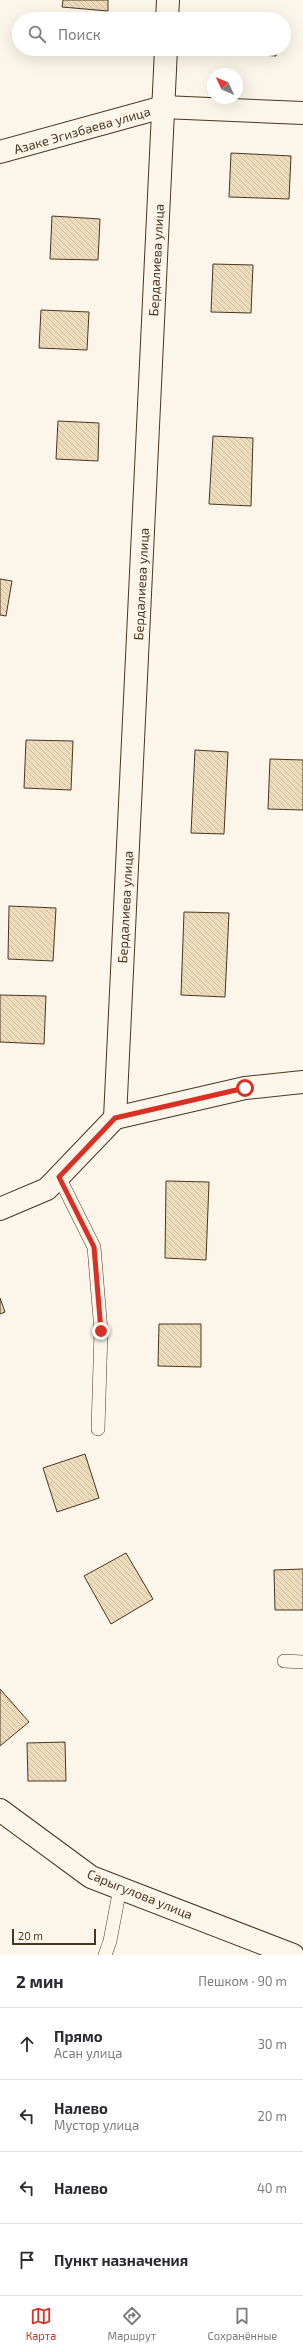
<!DOCTYPE html>
<html lang="ru">
<head>
<meta charset="utf-8">
<style>
  body { margin:0; font-family:"Exo 2",sans-serif; background:#f7f7f7; color:#2b2b33 }
  .compass { position:absolute; left:207px; top:68px; width:36px; height:36px; border-radius:50%; background:#fff; box-shadow:0 4px 16px #0002; rotate:314deg }
  .scale { position:absolute; left:12px; bottom:10px; width:84px; box-sizing:border-box; padding-left:4px; border:2px solid #4a3520; border-top:0; font-size:11px; line-height:14px; white-space:nowrap; color:#4a3520; -webkit-text-stroke:3px #fbf6e9; paint-order:stroke }
  .stop { position:absolute; width:12px; height:12px; margin:-9px; border:3px solid #d93025; border-radius:50%; background:#fff }
  .stop.end { background:#d93025; border-color:#fff; box-shadow:0 1px 4px #0008 }
  .list { margin:0; padding:0; list-style:none }
  h2 { display:flex; justify-content:space-between; align-items:center; height:52px; margin:0; padding:0 16px; font-size:17px }
  h2 small { font-size:13px; font-weight:400; color:#7c7c81 }
  .list li { display:grid; grid-template-columns:26px 1fr auto; gap:12px; align-items:center; box-sizing:border-box; height:72px; padding:0 16px; border-top:1px solid #e1e1e2 }
  .list b { display:block; font-size:15px; white-space:nowrap }
  .list p { margin:0; font-size:13px; white-space:nowrap; color:#7c7c81 }
  .list em { font-size:13px; font-style:normal; color:#7c7c81 }
  .icon { flex:none; width:22px; height:22px; fill:none; stroke:currentColor; stroke-width:2; stroke-linecap:round; stroke-linejoin:round }
  .map { position:relative; flex:none; width:303px; height:1955px; overflow:hidden }
  .search { position:absolute; background:#fff; box-shadow:0 4px 16px #0002; left:12px; right:12px; top:12px; height:44px; display:flex; align-items:center; gap:10px; box-sizing:border-box; padding:0 14px; border-radius:22px; color:#7c7c81; font-size:15px }
  .sheet { height:340px; background:#fff }
  nav { display:flex; justify-content:space-around; align-items:center; box-sizing:border-box; height:56px; border-top:1px solid #e1e1e2; background:#fff; font-size:11px; color:#7c7c81 }
  nav a { display:grid; justify-items:center; gap:2px }
  nav .on { color:#d93025 }
  .map>svg:first-child { display:block }
</style>
</head>
<body>
<div class="map">
<svg width="303" height="1955" viewBox="0 0 303 1955">
  <defs>
    <pattern id="building-back-hatch" width="6" height="6" patternUnits="userSpaceOnUse"><rect width="6" height="6" fill="#ecdcbc"/><path d="M-1 5l2 2M0 0l6 6M5-1l2 2" fill="none" stroke="#ccbda1"/></pattern>
  </defs>
  <rect width="100%" height="100%" fill="#fbf6e9"/>
  <!-- building -->
  <g fill="url(#building-back-hatch)" stroke="#4a3520">
    <polygon points="63,0 108,0 108,11 62,7"/>
    <polygon points="234,14 279,17 279,19 233,19"/>
    <polygon points="231,49 277,49 276,56 231,53"/>
    <polygon points="231,153 291,156 289,199 229,197"/>
    <polygon points="52,216 100,219 98,260 50,259"/>
    <polygon points="213,264 253,265 251,313 211,312"/>
    <polygon points="41,310 89,312 87,350 39,348"/>
    <polygon points="58,421 99,423 98,461 56,459"/>
    <polygon points="213,436 253,438 251,506 209,504"/>
    <polygon points="0,579 12,581 6,616 0,615"/>
    <polygon points="26,740 73,741 71,790 24,788"/>
    <polygon points="195,750 228,752 224,834 191,833"/>
    <polygon points="270,759 303,760 303,810 268,809"/>
    <polygon points="9,906 56,908 53,961 8,959"/>
    <polygon points="184,912 229,913 225,997 181,995"/>
    <polygon points="0,995 46,996 44,1044 0,1042"/>
    <polygon points="166,1181 209,1182 206,1260 165,1258"/>
    <polygon points="0,1298 5,1312 0,1314"/>
    <polygon points="159,1324 201,1324 201,1367 158,1366"/>
    <polygon points="85,1454 99,1498 57,1512 43,1468"/>
    <polygon points="126,1553 153,1599 111,1624 84,1576"/>
    <polygon points="303,1569 303,1610 275,1610 274,1570"/>
    <polygon points="0,1689 29,1722 0,1746"/>
    <polygon points="65,1742 66,1781 28,1781 27,1743"/>
  </g>
  <g fill="none" stroke-linecap="round" stroke-linejoin="round">
    <!-- lane casing -->
    <g stroke="#4a3520" stroke-width="14">
      <g id="lane">
        <polyline points="59,1177 94,1247 101,1331 98,1429"/>
        <polyline points="284,1661 303,1662"/>
        <polyline points="105,1955 110,1941 120,1888"/>
      </g>
    </g>
    <!-- street casing -->
    <g stroke="#4a3520" stroke-width="24">
      <g id="street">
        <polyline points="167,19 168,0"/>
        <polyline points="0,152 163,107 303,113"/>
        <polyline points="115,1118 166,49"/>
        <polyline points="115,1118 245,1088 303,1082"/>
        <polyline points="0,1209 47,1189 115,1118"/>
        <polyline points="0,1810 91,1877 293,1955"/>
      </g>
    </g>
    <!-- lane -->
    <use href="#lane" stroke="#fbf6e9" stroke-width="13"/>
    <!-- street -->
    <use href="#street" stroke="#fbf6e9" stroke-width="22"/>
  </g>
  <g fill="none" stroke-linecap="round" stroke-linejoin="round">
    <!-- route -->
    <polyline stroke="#d93025" stroke-width="5" points="101,1331 94,1247 59,1177 115,1118 245,1088"/>
  </g>
  <g text-anchor="middle" stroke-width="3" stroke-linejoin="round" paint-order="stroke">
    <!-- street labels -->
    <g font-size="13" fill="#4a3520" stroke="#fbf6e9">
      <text transform="translate(82 130) rotate(-16)" y="5">Азаке Эгизбаева улица</text>
      <text transform="translate(156 260) rotate(-87)" y="5">Бердалиева улица</text>
      <text transform="translate(141 584) rotate(-87)" y="5">Бердалиева улица</text>
      <text transform="translate(125 907) rotate(-87)" y="5">Бердалиева улица</text>
      <text transform="translate(140 1894) rotate(22)" y="5">Сарыгулова улица</text>
    </g>
  </g>
</svg>
<svg class="compass" viewBox="-18 -18 36 36"><path d="M0-13l5 13h-10z" fill="#e53935"/><path d="M0 13l5-13h-10z" fill="#7c7c81"/></svg>
<div class="scale">20 m</div>
<div class="stop" style="left:245px;top:1088px"></div>
<div class="stop end" style="left:101px;top:1331px"></div>
<div class="search"><svg class="icon" aria-label="search" viewBox="0 0 24 24"><circle cx="10" cy="10" r="6"/><path d="M15 15l6 6"/></svg>Поиск</div>
</div>
<section class="sheet">
<h2>2 мин<small>Пешком · 90 m</small></h2>
<ul class="list">
<li><svg class="icon" aria-label="ahead" viewBox="0 0 24 24"><path d="M12 20V5M6 11l6-6 6 6"/></svg><div><b>Прямо</b><p>Асан улица</p></div><em>30 m</em></li>
<li><svg class="icon" aria-label="left" viewBox="0 0 24 24"><path d="M17 20v-9H6M10 6l-5 5 5 5"/></svg><div><b>Налево</b><p>Мустор улица</p></div><em>20 m</em></li>
<li><svg class="icon" aria-label="left" viewBox="0 0 24 24"><path d="M17 20v-9H6M10 6l-5 5 5 5"/></svg><div><b>Налево</b></div><em>40 m</em></li>
<li><svg class="icon" aria-label="arrive" viewBox="0 0 24 24"><path d="M6 21V4h12l-3 4 3 4H6"/></svg><div><b>Пункт назначения</b></div></li>
</ul>
</section>
<nav>
<a class="on"><svg class="icon" aria-label="map" viewBox="0 0 24 24"><path d="M3 6l6-2 6 2 6-2v14l-6 2-6-2-6 2zM9 4v14M15 6v14"/></svg>Карта</a>
<a><svg class="icon" aria-label="directions" viewBox="0 0 24 24"><path d="M12 3l9 9-9 9-9-9zM9 14v-3h6M13 9l2 2-2 2"/></svg>Маршрут</a>
<a><svg class="icon" aria-label="saved" viewBox="0 0 24 24"><path d="M7 4h10v16l-5-4-5 4z"/></svg>Сохранённые</a>
</nav>
</body>
</html>
